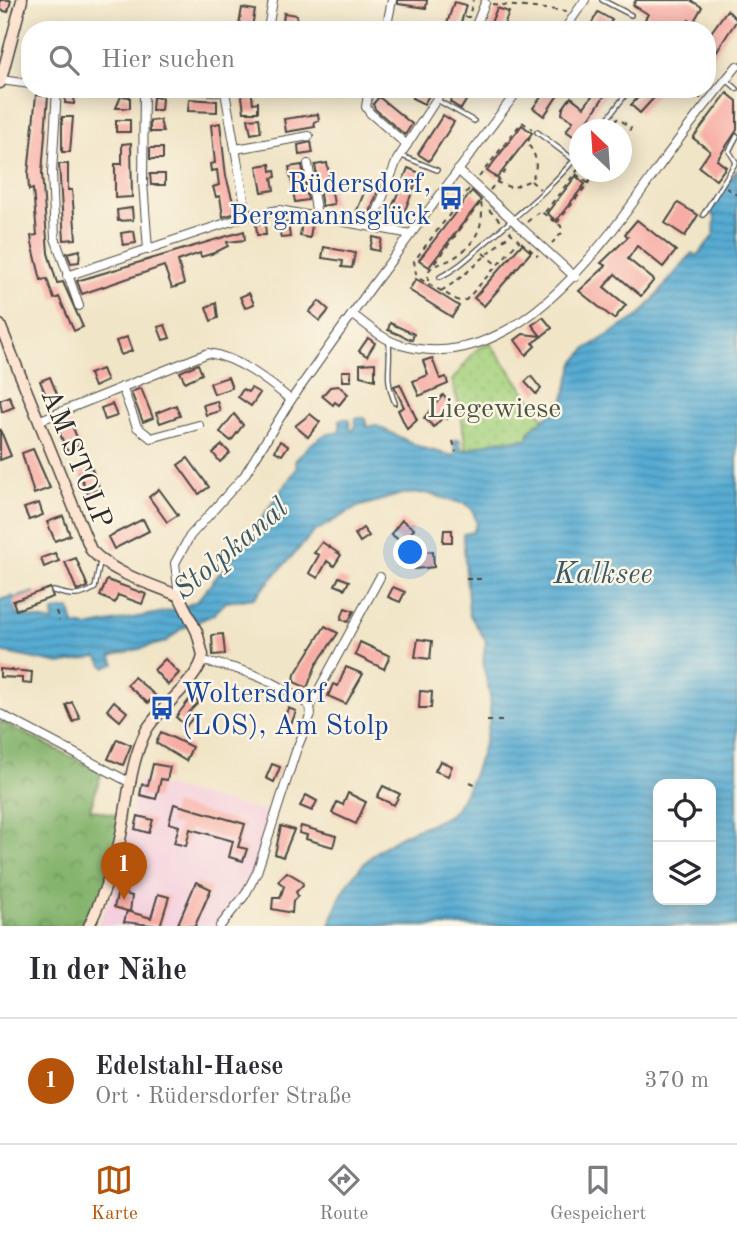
<!DOCTYPE html>
<html lang="de">
<head>
<meta charset="utf-8">
<style>
  body { margin:0; font-family:"Old Standard TT",serif; background:#f7f7f7; color:#2b2b33 }
  .controls { position:absolute; right:21px; bottom:21px; display:grid; overflow:hidden; border-radius:14px; box-shadow:0 4px 18px #0003 }
  .controls button { width:63px; height:63px; display:grid; place-items:center; padding:0; border:0; border-bottom:2px solid #e1e1e2; background:#fff; color:#2b2b33; font:35px sans-serif }
  .compass { position:absolute; left:569px; top:119px; width:63px; height:63px; border-radius:50%; background:#fff; box-shadow:0 4px 18px #0003; rotate:335deg }
  .you { position:absolute; left:411px; top:553px; width:24px; height:24px; margin:-18px; border:5px solid #fff; border-radius:50%; background:#1a73e8; box-shadow:0 0 0 10px #1a73e833 }
  .badge { display:grid; place-items:center; width:46px; height:46px; border-radius:50%; background:#b45309; color:#fff; font-size:23px; font-weight:700 }
  .pin { position:absolute; translate:-50% -58px; filter:drop-shadow(0 2px 4px #0008) }
  .pin::after { content:''; position:absolute; top:37px; width:24px; height:21px; background:inherit; clip-path:polygon(0 0,100% 0,50% 100%) }
  .list { margin:0; padding:0; list-style:none }
  h2 { display:flex; justify-content:space-between; align-items:center; height:91px; margin:0; padding:0 28px; font-size:30px }
  h2 small { font-size:23px; font-weight:400; color:#7c7c81 }
  .list li { display:grid; grid-template-columns:46px 1fr auto; gap:21px; align-items:center; box-sizing:border-box; height:126px; padding:0 28px; border-top:2px solid #e1e1e2 }
  .list b { display:block; font-size:26px; white-space:nowrap }
  .list p { margin:0; font-size:23px; white-space:nowrap; color:#7c7c81 }
  .list em { font-size:23px; font-style:normal; color:#7c7c81 }
  .icon { flex:none; width:38px; height:38px; fill:none; stroke:currentColor; stroke-width:2; stroke-linecap:round; stroke-linejoin:round }
  .map { position:relative; flex:none; width:737px; height:926px; overflow:hidden }
  .search { position:absolute; background:#fff; box-shadow:0 4px 18px #0003; left:21px; right:21px; top:21px; height:77px; display:flex; align-items:center; gap:18px; box-sizing:border-box; padding:0 24px; border-radius:28px; color:#7c7c81; font-size:26px }
  .sheet { height:217px; background:#fff }
  nav { display:flex; justify-content:space-around; align-items:center; box-sizing:border-box; height:98px; border-top:2px solid #e1e1e2; background:#fff; font-size:19px; color:#7c7c81 }
  nav a { display:grid; justify-items:center; gap:4px }
  nav .on { color:#b45309 }
  .map>svg:first-child { display:block }
</style>
</head>
<body>
<div class="map">
<svg width="737" height="926" viewBox="0 0 737 926">
  <defs>
    <pattern id="forest-crowns" width="20" height="18" patternUnits="userSpaceOnUse" patternTransform="scale(1.75)"><rect width="20" height="18" fill="#84b46d"/><path d="M2 6a3 3 0 1 1 6 0M12 15a3 3 0 1 1 6 0" fill="none" stroke="#6c935a"/></pattern>
    <pattern id="park-dots" width="8" height="8" patternUnits="userSpaceOnUse" patternTransform="scale(1.75)"><rect width="8" height="8" fill="#a5d27e"/><path d="M2 2h.1M6 6h.1" fill="none" stroke="#8eb46d" stroke-width="1.8" stroke-linecap="round"/></pattern>
    <pattern id="water-rules" width="6" height="5" patternUnits="userSpaceOnUse" patternTransform="scale(1.75)"><rect width="6" height="5" fill="#57acd3"/><path d="M0 2.5h6" fill="none" stroke="#488cab"/></pattern>
  </defs>
  <rect width="100%" height="100%" fill="#fcf5e5"/>
  <filter id="ink" filterUnits="userSpaceOnUse"><feTurbulence type="fractalNoise" baseFrequency=".0143" numOctaves="2"/><feDisplacementMap in="SourceGraphic" scale="14" xChannelSelector="R" yChannelSelector="G"/><feConvolveMatrix kernelMatrix="1 2 1 2 8 2 1 2 1" color-interpolation-filters="sRGB"/></filter>
  <filter id="wash" filterUnits="userSpaceOnUse"><feTurbulence type="fractalNoise" baseFrequency=".00686" numOctaves="4" result="noise"/><feDisplacementMap in="SourceGraphic" scale="28" xChannelSelector="R" yChannelSelector="G"/><feGaussianBlur stdDeviation="1.57" result="paint"/><feColorMatrix in="noise" values="0 0 0 0 0 0 0 0 0 0 0 0 0 0 0 0 0 1.4 0 .05"/><feComposite in="paint" operator="in"/></filter>
  <g filter="url(#wash)">
    <rect width="100%" height="100%" fill="#f1e5c7"/>
    <!-- built -->
    <polygon fill="#f4cfde" points="139,780 273,814 253,875 215,926 97,926 114,891"/>
    <!-- forest -->
    <polygon fill="url(#forest-crowns)" stroke="#58704c" stroke-width="2" points="0,721 102,772 90,809 124,817 109,884 86,926 0,926"/>
    <!-- park -->
    <polygon fill="url(#park-dots)" stroke="#687e54" stroke-width="2" points="490,343 545,420 532,428 527,439 496,441 466,450 461,412 452,381 476,350"/>
    <!-- water -->
    <path fill="url(#water-rules)" stroke="#416c7f" stroke-width="2" fill-rule="evenodd" d="M737,170V926H330C341,881 371,848 414,830C427,825 448,819 456,808C473,783 494,727 490,697C486,673 480,666 486,641L469,614L463,534L473,532L477,523L472,509L465,504L425,493L402,494L358,507L314,532L254,598L226,602L213,615L181,629L166,642L111,656L115,664L105,667L97,657L60,664L0,652V600L12,596L15,598L34,592L38,602L15,610L18,615L53,622V611L70,609L74,625L87,627L179,609L197,601L245,542L297,468L295,461C308,446 319,434 340,431V419H349L350,430H354L356,418H365L367,427L375,425L422,448L454,456L456,452L453,441L459,439L462,451L496,441L527,439L531,429L562,405L574,363L586,349L640,315L692,253L697,256L714,235L715,217L709,212ZM658,784H711V900H658Z"/>
    <g id="blocks">
      <!-- building -->
      <g fill="#f7ada6">
        <polygon points="0,0 11,0 8,12 0,10"/>
        <polygon points="398,0 427,0 426,8 398,4"/>
        <polygon points="636,0 690,0 702,7 693,23 689,20 683,30 658,27 656,30 639,30 648,14 633,5"/>
        <polygon points="454,2 466,5 463,16 459,30 445,30"/>
        <polygon points="242,8 255,10 252,27 239,25"/>
        <polygon points="497,8 509,12 502,30 488,30"/>
        <polygon points="727,10 737,20 707,66 707,38"/>
        <polygon points="598,12 612,20 606,30 590,26"/>
        <polygon points="284,13 297,15 294,30 282,30"/>
        <polygon points="241,89 251,89 253,103 258,102 258,112 244,112"/>
        <polygon points="417,89 433,89 424,104 412,98"/>
        <polygon points="458,89 473,89 461,109 450,102"/>
        <polygon points="547,89 562,89 544,116 533,108"/>
        <polygon points="591,89 609,89 576,138 566,131 573,121 562,114 563,108 571,97 584,107 592,96 588,93"/>
        <polygon points="646,89 662,89 640,113 631,105"/>
        <polygon points="66,91 75,92 74,104 65,103"/>
        <polygon points="727,93 737,101 737,130 717,160 726,167 716,180 699,167 710,151 693,138"/>
        <polygon points="36,95 48,96 42,173 48,253 57,283 63,282 83,327 74,331 59,297 54,299 47,279 41,280 32,243 31,236 37,235 33,189 29,190 28,174"/>
        <polygon points="121,96 130,97 130,108 116,108"/>
        <polygon points="153,97 162,98 161,110 152,110"/>
        <polygon points="379,97 412,124 405,135 375,109 373,104"/>
        <polygon points="189,99 217,101 217,112 188,111"/>
        <polygon points="318,114 319,121 314,122 315,127 286,132 284,119"/>
        <polygon points="443,115 454,122 429,161 418,154"/>
        <polygon points="62,117 73,117 70,152 62,152"/>
        <polygon points="259,118 261,132 251,134 248,119"/>
        <rect x="116" y="120" width="14" height="12"/>
        <polygon points="160,120 163,132 150,132 150,121"/>
        <polygon points="220,123 226,176 233,202 236,201 238,208 235,209 236,213 223,217 220,196 216,197 213,187 219,185 217,170 211,171 210,164 215,163 211,125"/>
        <polygon points="522,125 532,133 497,178 487,171"/>
        <polygon points="311,142 313,153 299,155 298,145"/>
        <polygon points="131,143 132,197 115,198 115,164 122,164 122,144"/>
        <rect x="150" y="148" width="13" height="11"/>
        <polygon points="327,163 334,204 322,206 315,165"/>
        <polygon points="59,164 68,164 68,190 72,190 76,239 64,240"/>
        <polygon points="270,164 271,171 275,170 276,177 272,178 274,190 262,192 257,166"/>
        <polygon points="302,165 308,200 295,202 289,167"/>
        <polygon points="408,168 420,173 403,215 391,210"/>
        <polygon points="150,174 165,174 165,185 151,185"/>
        <polygon points="576,176 585,184 556,221 547,213"/>
        <polygon points="369,180 380,185 368,218 356,213"/>
        <polygon points="472,191 481,200 429,267 419,260"/>
        <polygon points="678,203 698,215 685,236 665,223"/>
        <polygon points="132,208 133,220 118,221 117,210"/>
        <polygon points="637,220 676,251 663,267 637,246 628,259 654,280 641,296 615,274 604,287 626,305 614,319 579,291 606,266 601,263 628,237 625,234"/>
        <polygon points="288,222 290,237 281,238 278,223"/>
        <polygon points="302,222 312,224 310,238 300,236"/>
        <polygon points="265,223 266,235 257,235 256,224"/>
        <polygon points="134,231 136,243 123,245 121,233"/>
        <polygon points="244,231 245,240 227,242 228,246 214,253 201,257 200,253 178,261 184,284 172,288 164,266 82,294 77,281"/>
        <polygon points="373,237 382,239 379,251 370,249"/>
        <polygon points="522,244 531,252 484,306 474,298"/>
        <polygon points="324,247 355,253 352,268 342,267 343,261 322,258"/>
        <polygon points="80,250 79,262 71,263 67,253"/>
        <polygon points="416,279 459,306 452,317 409,290"/>
        <polygon points="249,293 254,304 245,308 240,297"/>
        <polygon points="319,301 329,310 320,321 309,312"/>
        <polygon points="216,303 218,318 211,321 206,307"/>
        <polygon points="543,317 552,328 533,343 535,346 526,355 515,340 523,334 541,336 532,325"/>
        <polygon points="390,323 414,334 412,340 388,330"/>
        <polygon points="165,325 170,338 163,340 158,327"/>
        <polygon points="127,337 132,351 121,355 116,341"/>
        <polygon points="368,338 375,343 367,356 359,351"/>
        <polygon points="432,358 440,379 446,377 448,384 419,396 413,381 428,375 423,361"/>
        <polygon points="375,363 375,380 360,376 360,364"/>
        <polygon points="198,364 202,374 185,382 180,372"/>
        <polygon points="102,369 107,381 94,387 89,374"/>
        <rect x="342" y="371" width="9" height="10"/>
        <polygon points="531,376 541,389 536,394 525,382"/>
        <polygon points="50,377 57,394 47,398 40,381"/>
        <polygon points="228,377 232,388 214,394 210,383"/>
        <polygon points="400,384 417,420 407,429 398,410 404,407 394,386"/>
        <polygon points="339,386 348,394 339,405 335,402 333,405 322,396 330,387"/>
        <polygon points="141,388 153,418 143,422 131,392"/>
        <polygon points="251,388 260,393 251,406 238,397 243,389 248,392"/>
        <polygon points="443,395 455,410 447,419 444,416 434,427 424,418"/>
        <polygon points="9,396 14,407 2,412 0,400"/>
        <polygon points="217,401 220,411 206,415 203,405"/>
        <polygon points="112,404 117,416 105,420 101,408"/>
        <polygon points="176,405 180,416 160,423 156,413"/>
        <polygon points="234,414 243,425 231,441 220,432"/>
        <polygon points="310,414 320,422 308,437 295,426"/>
        <polygon points="71,423 80,445 67,451 58,429"/>
        <polygon points="0,429 11,456 0,460"/>
        <polygon points="280,441 288,446 282,455 275,451"/>
        <polygon points="222,445 230,453 220,462 213,453"/>
        <polygon points="33,449 50,488 34,494 22,453"/>
        <polygon points="188,458 209,487 199,494 178,465"/>
        <polygon points="91,467 100,489 88,494 79,473"/>
        <polygon points="159,489 178,515 167,522 149,497"/>
        <polygon points="39,503 43,515 29,520 24,508"/>
        <polygon points="63,516 70,535 55,541 47,522"/>
        <polygon points="143,519 149,531 114,549 108,537"/>
        <polygon points="402,520 414,529 403,543 391,534"/>
        <polygon points="363,528 369,536 360,542 355,534"/>
        <polygon points="444,530 452,530 452,542 443,542"/>
        <polygon points="322,542 341,555 334,566 327,561 318,578 309,573 319,555 314,553"/>
        <polygon points="433,551 434,567 415,569 413,553"/>
        <polygon points="55,553 59,561 44,567 41,558"/>
        <polygon points="76,558 88,587 77,591 65,562"/>
        <polygon points="339,577 349,581 345,589 335,585"/>
        <polygon points="107,580 146,594 142,604 118,595 115,603 100,596"/>
        <polygon points="393,587 405,592 400,602 388,597"/>
        <polygon points="50,588 53,597 16,610 13,601"/>
        <polygon points="345,608 354,611 348,622 341,619"/>
        <polygon points="325,626 338,633 316,665 307,688 294,682 295,674"/>
        <polygon points="223,634 225,654 213,655 212,635"/>
        <polygon points="418,639 432,641 430,659 415,657"/>
        <polygon points="360,642 390,656 384,669 355,655"/>
        <polygon points="165,659 179,673 168,685 154,670"/>
        <polygon points="346,667 363,674 346,704 328,696 333,684 338,686"/>
        <polygon points="0,669 32,672 31,684 22,683 22,678 0,677"/>
        <polygon points="134,677 155,695 148,703 127,685"/>
        <polygon points="420,691 432,692 431,708 419,708"/>
        <polygon points="192,696 199,702 188,713 193,718 186,726 176,717"/>
        <polygon points="114,701 127,712 120,721 107,710"/>
        <polygon points="72,702 80,718 73,722 66,705"/>
        <polygon points="288,708 296,711 292,722 284,720"/>
        <polygon points="161,732 192,747 186,761 156,743"/>
        <polygon points="117,739 131,745 123,765 108,759"/>
        <polygon points="440,761 452,766 448,776 435,771"/>
        <polygon points="153,764 170,767 167,780 161,779 156,799 140,795 142,784 148,785"/>
        <polygon points="272,764 280,767 274,782 266,778"/>
        <polygon points="383,786 400,794 394,805 377,797"/>
        <polygon points="348,793 366,802 356,824 332,813 337,802 343,805"/>
        <polygon points="306,795 317,801 312,811 300,806"/>
        <polygon points="174,804 245,824 238,847 247,849 243,861 229,857 233,841 190,829 186,846 174,843 179,826 169,823"/>
        <polygon points="138,816 153,820 149,833 135,829"/>
        <polygon points="281,826 294,830 283,857 275,854"/>
        <polygon points="301,826 336,836 333,847 306,839 307,835 299,833"/>
        <polygon points="287,872 302,881 303,885 296,892 298,896 293,901 292,913 272,909 273,898 280,898 284,886 278,881"/>
        <polygon points="196,882 211,889 195,926 177,926"/>
        <polygon points="118,892 132,896 130,912 114,907"/>
        <polygon points="158,894 169,897 160,926 124,922 127,911 151,918"/>
      </g>
    </g>
  </g>
  <g filter="url(#ink)">
    <use href="#blocks" fill-opacity="0" stroke="#494742" stroke-width="2"/>
    <g fill="none" stroke-linecap="round" stroke-linejoin="round">
      <!-- service casing -->
      <g stroke="#494742" stroke-width="6">
        <g id="service">
          <polyline points="602,0 631,15"/>
          <polyline points="728,81 737,89"/>
          <polyline points="437,100 474,121"/>
          <polyline points="599,130 630,89"/>
          <polyline points="537,132 574,160"/>
          <polyline points="402,156 437,170"/>
          <polyline points="703,215 736,162 729,151 737,136"/>
          <path d="M440,277C462,266 474,252 492,237C524,209 552,187 580,153"/>
          <path d="M389,343C391,370 384,376 395,403"/>
          <path d="M53,591C70,595 77,599 95,588L100,562"/>
        </g>
      </g>
      <!-- minor casing -->
      <g stroke="#494742" stroke-width="10">
        <g id="minor">
          <polyline points="268,29 273,0"/>
          <polyline points="386,30 392,0"/>
          <polyline points="474,30 485,3"/>
          <polyline points="564,30 585,0"/>
          <polyline points="1,80 30,84"/>
          <polyline points="57,89 52,173 55,238 79,306"/>
          <polyline points="144,89 143,182 148,250"/>
          <polyline points="182,89 225,92 247,216"/>
          <polyline points="369,89 366,107 370,113 407,145"/>
          <polyline points="236,149 309,136"/>
          <polyline points="308,164 317,215"/>
          <polyline points="458,170 575,277"/>
          <polyline points="372,225 397,160 443,89"/>
          <polyline points="67,276 247,216 279,210 411,234"/>
          <path d="M352,314C367,325 383,340 401,345C518,380 611,233 668,154C690,124 713,95 737,66"/>
          <polyline points="122,387 137,427 151,438 199,425"/>
          <path d="M38,421L208,353C238,357 268,381 291,400"/>
          <polyline points="179,596 175,563 190,536 244,476 291,400 370,289 519,89"/>
          <path d="M202,661C243,668 277,681 310,706"/>
          <polyline points="0,714 131,783"/>
          <polyline points="220,926 245,895 257,872 296,751 311,714 310,706 380,577"/>
        </g>
      </g>
      <!-- secondary casing -->
      <g stroke="#494742" stroke-width="13">
        <g id="secondary">
          <polyline points="0,83 22,0"/>
          <path d="M0,325L91,550C113,574 149,583 179,596L197,632L203,655C200,680 159,707 146,731C130,763 128,801 121,835C114,868 103,896 89,926"/>
        </g>
      </g>
      <!-- path -->
      <g stroke="#494742" stroke-width="2" stroke-dasharray="5 5" stroke-linecap="butt">
        <polyline points="492,4 567,11"/>
        <polyline points="465,17 469,17 473,0"/>
        <polyline points="453,89 454,90"/>
        <polyline points="700,99 701,89"/>
        <polyline points="609,130 618,118 631,128 622,141"/>
        <polyline points="576,174 588,183"/>
        <polyline points="479,177 522,122 532,129"/>
        <polyline points="531,181 540,189"/>
        <path d="M496,182L512,188L531,180C539,166 537,155 527,143L531,136"/>
        <polyline points="726,188 737,195"/>
        <polyline points="469,189 414,261 416,274 420,279 459,301 466,300 519,241 508,230"/>
        <polyline points="490,190 507,169"/>
        <polyline points="489,210 500,221"/>
        <polyline points="545,212 580,167"/>
        <polyline points="527,222 540,211 561,226 562,233 552,243"/>
        <polyline points="557,223 597,172"/>
        <polyline points="521,242 538,256"/>
        <polyline points="483,253 497,265"/>
        <path d="M436,265C464,258 487,233 481,203"/>
        <polyline points="428,281 428,272 480,203"/>
        <path d="M441,291C467,276 486,253 511,234"/>
        <polyline points="453,441 456,452"/>
        <polyline points="466,579 485,579"/>
        <polyline points="56,611 59,621"/>
        <polyline points="487,721 503,721"/>
        <polyline points="470,782 479,786"/>
      </g>
      <!-- service -->
      <use href="#service" stroke="#fff" stroke-width="3.5"/>
      <!-- minor -->
      <use href="#minor" stroke="#fff" stroke-width="8"/>
      <!-- secondary -->
      <use href="#secondary" stroke="#fde4d1" stroke-width="10"/>
    </g>
  </g>
  <!-- icons -->
  <defs>
    <g id="bus-bare" transform="scale(1.89)"><path d="M-5-6H5V4H4V6H2V4H-2V6H-4V4H-5ZM-3.5-4V0h7V-4ZM-3.5 1.2v1.5H-2V1.2ZM2 1.2v1.5H3.5V1.2Z" fill="#1a4fb4" stroke="#fcf5e5" stroke-width="2.5" paint-order="stroke"/></g>
  </defs>
  <g fill-rule="evenodd">
    <use href="#bus-bare" x="451" y="198"/>
    <use href="#bus-bare" x="162" y="708"/>
  </g>
  <g text-anchor="middle" stroke-width="5" stroke-linejoin="round" paint-order="stroke">
    <!-- transit labels -->
    <g font-size="28" fill="#164399" stroke="#fcf5e5" text-anchor="end">
      <text x="431" y="192">Rüdersdorf,<tspan x="431" dy="32">Bergmannsglück</tspan></text>
      <text x="182" y="702" text-anchor="start">Woltersdorf<tspan x="182" dy="32">(LOS), Am Stolp</tspan></text>
    </g>
    <!-- park labels -->
    <g font-size="28" fill="#4a5540" stroke="#fcf5e5">
      <text x="494" y="417">Liegewiese</text>
    </g>
    <!-- street labels -->
    <g font-size="28" fill="#2b2b2b" stroke="#fcf5e5">
      <text transform="translate(78 458) rotate(68)" y="10">AM STOLP</text>
    </g>
    <!-- water labels -->
    <g font-size="30" font-style="italic" fill="#3a5866" stroke="#fcf5e5">
      <text transform="translate(230 548) rotate(-40)" y="10">Stolpkanal</text>
      <text x="603" y="583">Kalksee</text>
    </g>
  </g>
</svg>
<div class="controls">
<button><svg class="icon" aria-label="locate" viewBox="0 0 24 24"><circle cx="12" cy="12" r="6"/><path d="M12 2v4M12 18v4M2 12h4M18 12h4"/></svg></button>
<button><svg class="icon" aria-label="layers" viewBox="0 0 24 24"><path d="M12 4l9 5-9 5-9-5zM3 14l9 5 9-5"/></svg></button>
</div>
<svg class="compass" viewBox="-18 -18 36 36"><path d="M0-13l5 13h-10z" fill="#e53935"/><path d="M0 13l5-13h-10z" fill="#7c7c81"/></svg>
<div class="you"></div>
<div class="pin badge" style="left:124px;top:900px">1</div>
<div class="search"><svg class="icon" aria-label="search" viewBox="0 0 24 24"><circle cx="10" cy="10" r="6"/><path d="M15 15l6 6"/></svg>Hier suchen</div>
</div>
<section class="sheet">
<h2>In der Nähe<small></small></h2>
<ul class="list">
<li><span class="badge">1</span><div><b>Edelstahl-Haese</b><p>Ort · Rüdersdorfer Straße</p></div><em>370 m</em></li>
</ul>
</section>
<nav>
<a class="on"><svg class="icon" aria-label="map" viewBox="0 0 24 24"><path d="M3 6l6-2 6 2 6-2v14l-6 2-6-2-6 2zM9 4v14M15 6v14"/></svg>Karte</a>
<a><svg class="icon" aria-label="directions" viewBox="0 0 24 24"><path d="M12 3l9 9-9 9-9-9zM9 14v-3h6M13 9l2 2-2 2"/></svg>Route</a>
<a><svg class="icon" aria-label="saved" viewBox="0 0 24 24"><path d="M7 4h10v16l-5-4-5 4z"/></svg>Gespeichert</a>
</nav>
</body>
</html>
